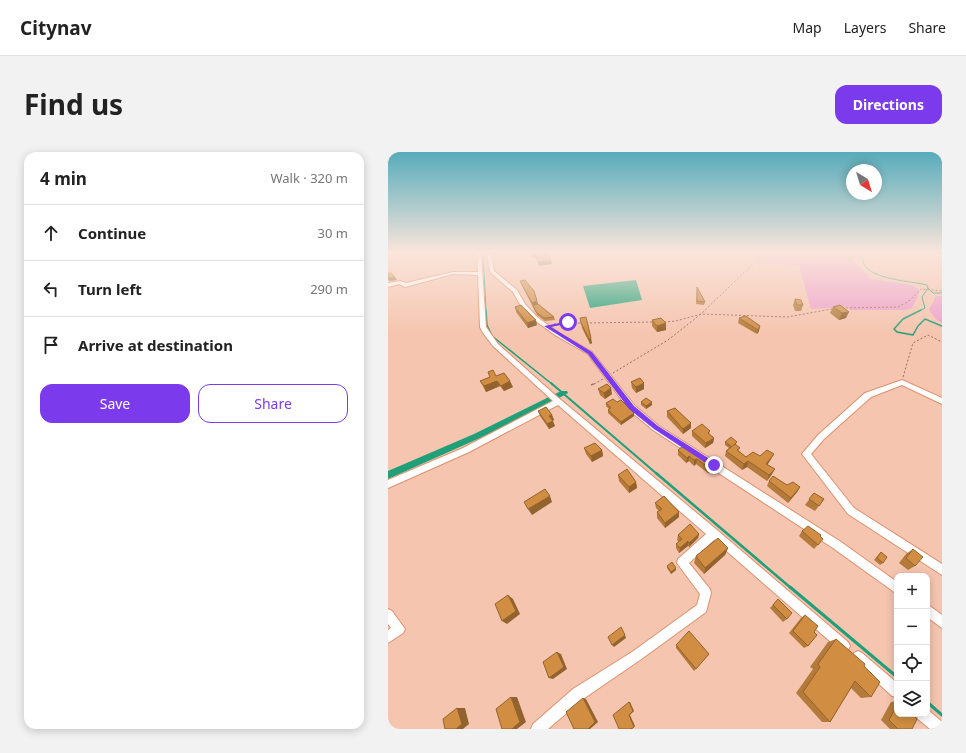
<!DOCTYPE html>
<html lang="en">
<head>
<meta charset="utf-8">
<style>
  body { margin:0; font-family:"Noto Sans",sans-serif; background:#f2f2f2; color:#222 }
  .controls { position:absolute; right:12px; bottom:12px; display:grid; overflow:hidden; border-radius:8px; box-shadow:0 2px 10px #0003 }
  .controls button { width:36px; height:36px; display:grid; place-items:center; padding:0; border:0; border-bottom:1px solid #e0e0e0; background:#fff; color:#222; font:20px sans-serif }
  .compass { position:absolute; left:458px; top:12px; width:36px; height:36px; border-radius:50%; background:#fff; box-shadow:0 2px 10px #0003; rotate:142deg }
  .stop { position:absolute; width:12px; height:12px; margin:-9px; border:3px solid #7c3aed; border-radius:50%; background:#fff }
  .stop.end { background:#7c3aed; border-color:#fff; box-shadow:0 1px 4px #0008 }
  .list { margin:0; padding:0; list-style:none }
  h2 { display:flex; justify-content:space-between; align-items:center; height:52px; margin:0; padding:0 16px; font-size:17px }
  h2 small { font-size:13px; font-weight:400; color:#767676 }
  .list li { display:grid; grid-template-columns:26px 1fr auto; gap:12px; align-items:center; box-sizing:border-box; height:56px; padding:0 16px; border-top:1px solid #e0e0e0 }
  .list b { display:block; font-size:15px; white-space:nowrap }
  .list em { font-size:13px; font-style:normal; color:#767676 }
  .actions { display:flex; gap:8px; padding:12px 16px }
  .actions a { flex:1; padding:9px 0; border:1px solid #7c3aed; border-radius:12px; text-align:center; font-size:14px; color:#7c3aed }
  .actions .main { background:#7c3aed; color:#fff }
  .icon { flex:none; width:22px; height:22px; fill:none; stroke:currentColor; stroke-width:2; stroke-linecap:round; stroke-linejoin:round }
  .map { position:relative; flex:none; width:554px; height:577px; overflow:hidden; border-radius:12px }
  header { display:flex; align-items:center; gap:24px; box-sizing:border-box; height:56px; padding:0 20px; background:#fff; border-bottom:1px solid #e0e0e0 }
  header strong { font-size:19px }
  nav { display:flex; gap:22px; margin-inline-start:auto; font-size:14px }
  .intro { display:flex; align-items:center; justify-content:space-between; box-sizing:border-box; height:96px; padding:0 24px }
  h1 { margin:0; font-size:28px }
  .button { padding:10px 18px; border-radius:12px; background:#7c3aed; color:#fff; font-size:14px; font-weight:700 }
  main { display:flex; gap:24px; padding:0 24px }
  aside { flex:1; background:#fff; border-radius:12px; box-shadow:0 2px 10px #0003 }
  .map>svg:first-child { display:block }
</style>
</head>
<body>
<header>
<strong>Citynav</strong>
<nav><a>Map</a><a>Layers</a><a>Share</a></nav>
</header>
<div class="intro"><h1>Find us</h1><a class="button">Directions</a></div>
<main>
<aside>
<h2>4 min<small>Walk · 320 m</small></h2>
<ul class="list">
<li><svg class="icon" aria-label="ahead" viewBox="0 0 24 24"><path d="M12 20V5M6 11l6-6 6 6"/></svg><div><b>Continue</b></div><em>30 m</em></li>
<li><svg class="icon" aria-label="left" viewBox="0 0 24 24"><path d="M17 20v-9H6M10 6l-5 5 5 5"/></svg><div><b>Turn left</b></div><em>290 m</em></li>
<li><svg class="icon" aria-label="arrive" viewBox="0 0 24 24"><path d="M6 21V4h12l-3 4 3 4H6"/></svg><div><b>Arrive at destination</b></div></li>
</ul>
<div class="actions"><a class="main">Save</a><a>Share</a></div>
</aside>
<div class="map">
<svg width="554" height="577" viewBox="0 0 554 577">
  <rect width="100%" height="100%" fill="#f5c5af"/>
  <!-- green -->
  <g fill="#eda1ca">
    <polygon points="369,101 469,101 466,109 483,127 524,133 531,138 530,145 524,156 518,158 462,158 460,155 423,157 411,113 370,112"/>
    <polygon points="548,144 554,144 554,171 548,167 541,158"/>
  </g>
  <!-- water -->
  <polygon fill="#1fa078" points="248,128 254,148 202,156 195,134"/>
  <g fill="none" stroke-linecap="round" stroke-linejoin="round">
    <!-- stream-far4 -->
    <g stroke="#1fa078" stroke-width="1">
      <polyline points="95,101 98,159"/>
      <path d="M475,101C475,104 474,108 475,110C481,128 524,129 539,133L540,136L534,145L537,156L531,159"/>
      <polyline points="540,136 545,141 554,141"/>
    </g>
    <!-- stream-far3 -->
    <g stroke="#1fa078" stroke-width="1.5">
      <polyline points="98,158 99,173 104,184 164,232"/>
      <polyline points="533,158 515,167 506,177 509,180 525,183 530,174 537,167 554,174"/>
    </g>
    <!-- stream-far2 -->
    <polyline stroke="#1fa078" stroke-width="2" points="163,231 269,322"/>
    <!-- stream-far1 -->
    <polyline stroke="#1fa078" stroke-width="2.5" points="268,321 403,436"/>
    <!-- stream -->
    <g stroke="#1fa078" stroke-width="3">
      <polyline points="402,435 509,525"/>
      <polyline points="539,550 554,563"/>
    </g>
    <!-- canal -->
    <polygon fill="#1fa078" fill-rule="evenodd" points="173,239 179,239 180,241 157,254 92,286 0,327 0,319 86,282"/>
    <!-- minor casing -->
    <g stroke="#dc916d" stroke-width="2">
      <g id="minor">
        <polygon points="89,101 93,101 98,175 110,192 167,243 329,378 460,490 462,494 460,498 456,500 452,498 326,388 301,411 322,437 323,441 318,460 252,508 195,547 160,577 143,577 145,572 185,537 244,500 309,453 312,442 289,411 290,407 318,382 170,253 81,300 0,336 0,328 75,296 165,249 105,194 95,181 92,175 90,123 65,122 17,135 11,132 0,135 0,131 12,129 18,131 65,120 90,120"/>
        <polygon points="99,101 103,101 106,119 129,138 137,152 149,165 171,181 204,200 247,254 271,274 453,390 509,430 509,442 445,396 265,278 241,258 200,202 167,183 145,167 133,154 125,140 102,120"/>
        <polygon points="541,101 554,103 554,105 541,102"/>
        <polygon points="514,228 554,246 554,252 514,233 483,245 436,287 423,302 466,356 554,412 554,423 460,362 414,302 430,283 477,241"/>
        <polygon points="539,452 554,463 554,476 539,465"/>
        <polygon points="0,457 4,459 17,477 15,481 0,491 0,478 3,476 0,472"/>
        <polygon points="470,499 474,501 509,531 509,545 504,544 466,509 464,505 466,501"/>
        <polygon points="539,557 554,570 554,577 542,577 530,567 528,562 539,562"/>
      </g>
    </g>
    <!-- path-far1 -->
    <g stroke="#97715e" stroke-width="1" stroke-dasharray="2 2" stroke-linecap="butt">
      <polyline points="454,156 510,155 521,149 533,137 554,139"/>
      <polyline points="276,170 288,169 313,162 399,165 444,157"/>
      <polyline points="198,171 266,170"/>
      <polyline points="166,172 194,171"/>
      <polyline points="225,221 280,188 313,162 368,109 368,101"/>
      <polyline points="515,225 525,191 540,183 554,190"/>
      <polyline points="206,232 215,227"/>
    </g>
    <!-- path -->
    <polyline stroke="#97715e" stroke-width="1.5" stroke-dasharray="3 3" stroke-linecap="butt" points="203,233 208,231"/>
    <!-- minor -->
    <use href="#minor" fill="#fff" fill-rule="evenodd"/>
  </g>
  <!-- wall -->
  <g fill="#b47a39">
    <polygon points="132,129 146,139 150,152 166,165 167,168 157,169 149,163 134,134"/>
    <polygon points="309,135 317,150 316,153 308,152"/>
    <polygon points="407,147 415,153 413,159 407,159 405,153"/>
    <polygon points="452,153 458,166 451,168 442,161 445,155"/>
    <polygon points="127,155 149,173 140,176 128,160"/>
    <polygon points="351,166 371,179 369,182 350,171"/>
    <polygon points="264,168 278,171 278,178 269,180 264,174"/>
    <polygon points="193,171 204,191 202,192 194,176"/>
    <polygon points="108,224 125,235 116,239 112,234 98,240 92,229"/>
    <polygon points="243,230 256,237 248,241 244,236"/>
    <polygon points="210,237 224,242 217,247 212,243"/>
    <polygon points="229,250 246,264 233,273 220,261 220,258 221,257 218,254 218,251"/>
    <polygon points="253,250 264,253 258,257 253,253"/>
    <polygon points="150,259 164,263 166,268 164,269 167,274 161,277 152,264"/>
    <polygon points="279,259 303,276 295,282 279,265"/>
    <polygon points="304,279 322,279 321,282 326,286 325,291 317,296 304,284"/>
    <polygon points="337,290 348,293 351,299 358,305 372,304 386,302 380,312 384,322 379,329 359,315 354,318 337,304 338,299 341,296 337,293"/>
    <polygon points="196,296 214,298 215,304 204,310 198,302"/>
    <polygon points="290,298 324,313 324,318 320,321 308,312 306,314 301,309 298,311 290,303"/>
    <polygon points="230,323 248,330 249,336 241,341 231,329"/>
    <polygon points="381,329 399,333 412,335 409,340 400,351 379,334"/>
    <polygon points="426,341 436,347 427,359 417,353"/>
    <polygon points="267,351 291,365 277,376 269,366 269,360 271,359 268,356"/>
    <polygon points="414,379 432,384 435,387 426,397 411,384"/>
    <polygon points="311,382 310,386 301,395 300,394 291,401 288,396 288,392 291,390 289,388 290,383"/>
    <polygon points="340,396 337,403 316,422 306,411 308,404"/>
    <polygon points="525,397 527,414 520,418 511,411 518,402"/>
    <polygon points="493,400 495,411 492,413 486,408 490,403"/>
    <polygon points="279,414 288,418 283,422 279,416"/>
    <polygon points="390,447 399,467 395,470 382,456"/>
    <polygon points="417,463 420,494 416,496 401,481 413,466"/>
    <polygon points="448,487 476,514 483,545 473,546 463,536 442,570 434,570 408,541 425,517 422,515 440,490"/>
    <polygon points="288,493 321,502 306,519 288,496"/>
    <polygon points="509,549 509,562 524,577 502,577 493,568 503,550"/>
  </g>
  <!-- shaded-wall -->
  <g fill="#92632e">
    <polygon points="147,102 148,106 145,106 144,103"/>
    <polygon points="163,108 164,112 151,114 150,110"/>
    <polygon points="7,125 9,128 1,129 0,127 0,126"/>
    <polygon points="149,149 151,155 145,153 146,156 144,151"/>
    <polygon points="461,160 458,166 451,168 454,161"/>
    <polygon points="148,168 149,173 140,176 139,171"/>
    <polygon points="278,171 278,178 269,180 269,174"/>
    <polygon points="372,174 371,179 369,182 370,178"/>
    <polygon points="203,186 204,191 202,192 201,187"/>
    <polygon points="109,229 112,234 98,240 96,234"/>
    <polygon points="122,229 125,235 116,239 113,234"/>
    <polygon points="256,231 256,237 248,241 248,235"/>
    <polygon points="223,236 224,242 217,247 216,241"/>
    <polygon points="264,250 264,253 258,257 258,254"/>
    <polygon points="246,261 246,264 233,273 233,270"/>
    <polygon points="164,263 166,268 163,269 161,264"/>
    <polygon points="165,269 167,274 161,277 159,272"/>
    <polygon points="303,271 303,276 295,282 295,277"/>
    <polygon points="326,286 325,291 317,296 318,291"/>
    <polygon points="214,298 215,304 204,310 203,304"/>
    <polygon points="386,302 383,307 376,317 378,312"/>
    <polygon points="301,304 301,309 298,311 299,306"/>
    <polygon points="309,307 308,312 306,314 306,308"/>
    <polygon points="360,309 359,315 354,318 356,312"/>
    <polygon points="324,313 324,318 320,321 321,316"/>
    <polygon points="387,317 384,322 379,329 381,323"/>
    <polygon points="248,330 249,336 241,341 241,335"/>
    <polygon points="412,335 409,340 400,351 403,346"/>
    <polygon points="162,344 164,350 144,363 140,357"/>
    <polygon points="291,360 291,365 277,376 277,371"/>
    <polygon points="311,382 310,386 301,395 301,391"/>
    <polygon points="300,389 300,394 291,401 292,396"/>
    <polygon points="340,396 337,403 316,422 317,416"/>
    <polygon points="288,416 288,418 283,422 283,420"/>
    <polygon points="120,443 125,447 132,462 119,472 114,469"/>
    <polygon points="237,483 238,486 226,495 224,493"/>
    <polygon points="169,500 173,502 179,517 165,527 161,526"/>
    <polygon points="123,545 129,545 138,570 129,577 124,577"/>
    <polygon points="195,546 198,547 210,570 202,577 200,577"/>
    <polygon points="241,550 242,550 246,559 242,563 247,574 244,577 243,577 241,563"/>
    <polygon points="69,556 77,556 81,572 75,577 68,577"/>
  </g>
  <!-- building -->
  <g fill="#d18e42" stroke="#92632e">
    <polygon points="144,101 159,101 163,108 150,110 147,102 144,103"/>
    <polygon points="0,121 3,121 7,125 0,126"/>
    <polygon points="137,128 146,139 149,149 144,151 132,129"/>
    <polygon points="309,135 317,150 309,149"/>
    <polygon points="407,147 413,148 415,153 409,153"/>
    <polygon points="150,152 166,165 156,166 148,160 145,153"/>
    <polygon points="133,153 148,168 139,171 127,155"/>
    <polygon points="452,153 461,160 454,161 445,155"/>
    <polygon points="358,164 372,174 370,178 351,166"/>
    <polygon points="198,165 203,186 201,187 193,171 192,166"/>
    <polygon points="273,166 278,171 269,174 264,168"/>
    <polygon points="105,218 108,224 116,221 122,229 113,234 109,229 96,234 92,229 102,225 100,220"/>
    <polygon points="252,226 256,231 248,235 243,230"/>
    <polygon points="219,232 223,236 216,241 210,237"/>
    <polygon points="258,246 264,250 258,254 253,250"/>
    <polygon points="225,247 229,250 233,248 246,261 233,270 220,258 223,256 218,251"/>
    <polygon points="158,255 164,263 161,264 165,269 159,272 150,259"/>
    <polygon points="287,256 303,271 295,277 279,259"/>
    <polygon points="314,272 322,279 320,281 326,286 318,291 304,279"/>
    <polygon points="343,285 349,290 344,295 337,290"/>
    <polygon points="207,291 214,298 203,304 196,296"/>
    <polygon points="347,292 352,296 349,298 358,305 365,300 372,304 379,298 386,302 378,312 387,317 381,323 360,309 356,312 338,299"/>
    <polygon points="295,294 324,313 321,316 309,307 306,308 301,304 299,306 290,298"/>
    <polygon points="239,317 248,330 241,335 230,323"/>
    <polygon points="385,324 399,333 405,330 412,335 403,346 381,329"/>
    <polygon points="157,337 162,344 140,357 136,350"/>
    <polygon points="426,341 436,347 431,354 421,347"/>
    <polygon points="276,344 291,360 277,371 269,360 274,357 267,351"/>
    <polygon points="302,372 311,382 301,391 300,389 292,396 288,392 294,387 290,383"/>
    <polygon points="420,374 433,383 432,384 435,387 430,393 414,379"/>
    <polygon points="330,386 340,396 317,416 308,404"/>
    <polygon points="525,397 535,405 527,414 518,406"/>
    <polygon points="493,400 499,405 495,411 489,406"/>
    <polygon points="284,410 288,416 283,420 279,414"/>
    <polygon points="120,443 128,459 114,469 107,452"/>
    <polygon points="390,447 404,461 399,467 385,453"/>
    <polygon points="417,463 430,474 426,480 429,483 420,494 405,479"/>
    <polygon points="233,475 237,483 224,493 220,485"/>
    <polygon points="301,479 321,502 308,517 288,493"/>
    <polygon points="448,487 477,512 476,514 492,530 483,545 467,529 442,570 415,540 432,515 430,512"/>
    <polygon points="169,500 176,515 161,526 155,510"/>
    <polygon points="123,545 132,570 124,577 114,577 108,557"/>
    <polygon points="195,546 207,570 200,577 186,577 178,560"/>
    <polygon points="241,550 245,559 241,563 246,575 243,577 231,577 225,563"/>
    <polygon points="509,553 509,562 524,562 529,567 524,577 510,577 501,568"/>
    <polygon points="69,556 74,572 68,577 57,577 55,567"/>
  </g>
  <!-- sky -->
  <linearGradient id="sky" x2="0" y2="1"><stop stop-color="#57acbb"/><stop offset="0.55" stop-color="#fae5db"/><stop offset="1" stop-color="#fae5db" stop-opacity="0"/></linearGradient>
  <rect width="554" height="182" fill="url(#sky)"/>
  <!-- route -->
  <polygon fill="#7c3aed" points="182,169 182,171 163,175 204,200 246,254 270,274 328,311 328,315 324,315 266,277 241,257 200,202 156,174"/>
</svg>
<div class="controls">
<button>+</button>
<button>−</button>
<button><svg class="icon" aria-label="locate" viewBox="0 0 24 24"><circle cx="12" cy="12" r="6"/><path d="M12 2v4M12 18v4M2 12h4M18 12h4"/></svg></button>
<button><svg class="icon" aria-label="layers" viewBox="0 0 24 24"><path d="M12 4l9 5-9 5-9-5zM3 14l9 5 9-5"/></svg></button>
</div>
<svg class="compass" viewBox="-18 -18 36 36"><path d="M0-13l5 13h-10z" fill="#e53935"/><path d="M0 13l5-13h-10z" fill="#767676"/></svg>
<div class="stop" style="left:180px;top:170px"></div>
<div class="stop end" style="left:326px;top:313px"></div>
</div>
</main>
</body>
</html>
